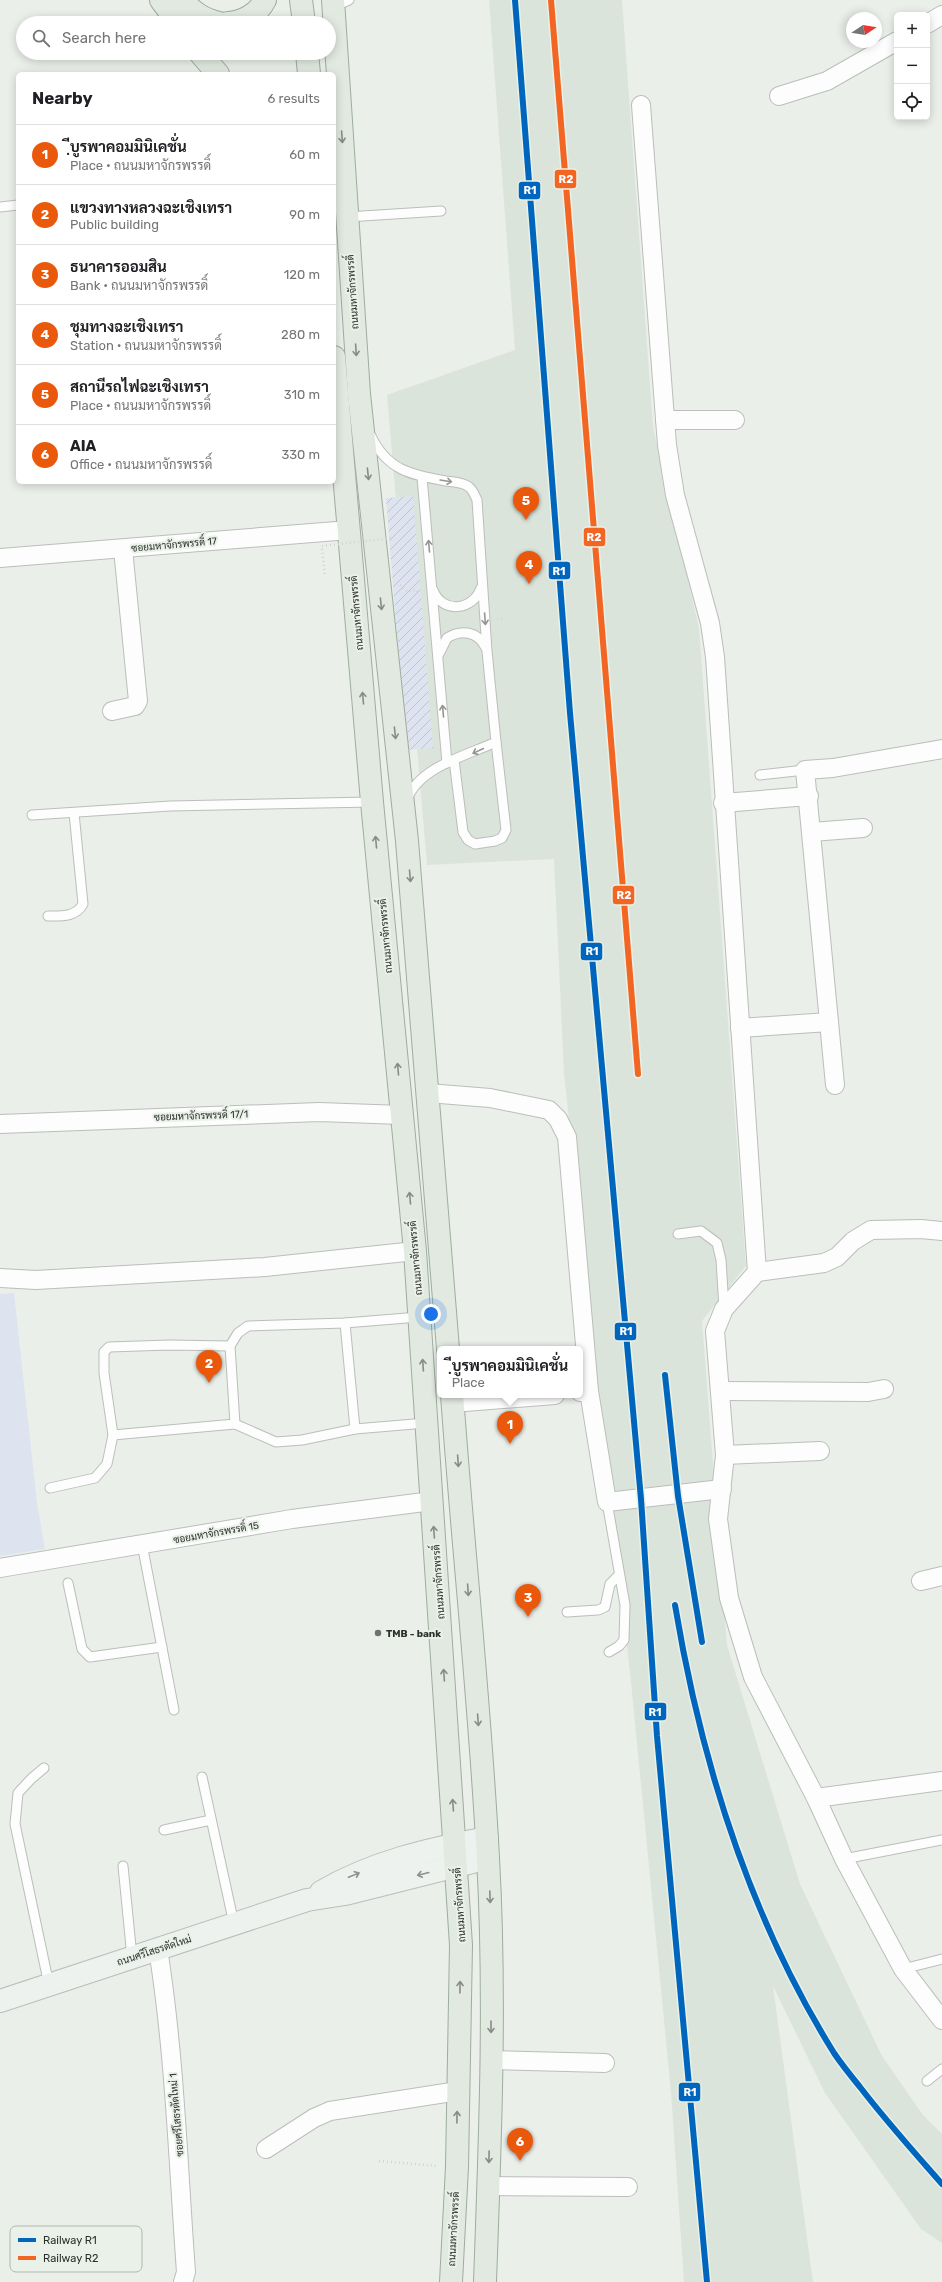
<!DOCTYPE html>
<html lang="en">
<head>
<meta charset="utf-8">
<style>
  body { margin:0; font-family:Rubik,Sarabun,sans-serif; background:#f6f6f6; color:#202124 }
  .controls { position:absolute; right:12px; top:12px; display:grid; overflow:hidden; border-radius:6px; box-shadow:0 2px 10px #0003 }
  .controls button { width:36px; height:36px; display:grid; place-items:center; padding:0; border:0; border-bottom:1px solid #e0e0e0; background:#fff; color:#202124; font:20px sans-serif }
  .compass { position:absolute; left:846px; top:12px; width:36px; height:36px; border-radius:50%; background:#fff; box-shadow:0 2px 10px #0003; rotate:78deg }
  .you { position:absolute; left:431px; top:1314px; width:14px; height:14px; margin:-10px; border:3px solid #fff; border-radius:50%; background:#1a73e8; box-shadow:0 0 0 6px #1a73e833 }
  .badge { display:grid; place-items:center; width:26px; height:26px; border-radius:50%; background:#ea580c; color:#fff; font-size:13px; font-weight:700 }
  .pin { position:absolute; translate:-50% -33px; filter:drop-shadow(0 1px 2px #0008) }
  .pin::after { content:''; position:absolute; top:21px; width:14px; height:12px; background:inherit; clip-path:polygon(0 0,100% 0,50% 100%) }
  .popup { position:absolute; left:437px; top:1346px; width:146px; height:52px; box-sizing:border-box; display:grid; place-content:center; border-radius:6px; background:#fff; filter:drop-shadow(0 1px 3px #0005); font-size:13px; white-space:nowrap; color:#757577 }
  .popup b { font-size:15px; color:#202124 }
  .popup::after { content:''; position:absolute; left:50%; top:100%; margin-left:-8px; border:8px solid transparent; border-top-color:#fff }
  .list { margin:0; padding:0; list-style:none }
  h2 { display:flex; justify-content:space-between; align-items:center; height:52px; margin:0; padding:0 16px; font-size:17px }
  h2 small { font-size:13px; font-weight:400; color:#757577 }
  .list li { display:grid; grid-template-columns:26px 1fr auto; gap:12px; align-items:center; box-sizing:border-box; height:60px; padding:0 16px; border-top:1px solid #e0e0e0 }
  .list b { display:block; font-size:15px; white-space:nowrap }
  .list p { margin:0; font-size:13px; white-space:nowrap; color:#757577 }
  .list em { font-size:13px; font-style:normal; color:#757577 }
  .icon { flex:none; width:22px; height:22px; fill:none; stroke:currentColor; stroke-width:2; stroke-linecap:round; stroke-linejoin:round }
  .map { position:relative; flex:none; width:942px; height:2282px; overflow:hidden }
  .search { position:absolute; background:#fff; box-shadow:0 2px 10px #0003; left:16px; top:16px; width:320px; height:44px; display:flex; align-items:center; gap:10px; box-sizing:border-box; padding:0 14px; border-radius:22px; color:#757577; font-size:15px }
  .panel { position:absolute; background:#fff; box-shadow:0 2px 10px #0003; left:16px; top:72px; width:320px; height:412px; border-radius:6px }
  .map>svg:first-child { display:block }
</style>
</head>
<body>
<div class="map">
<svg width="942" height="2282" viewBox="0 0 942 2282">
  <defs>
    <pattern id="garden-furrows" width="10" height="10" patternUnits="userSpaceOnUse"><rect width="10" height="10" fill="#dde4f0"/><path d="M-1 1l2-2M0 10L10 0M9 11l2-2" fill="none" stroke="#bec4ce"/></pattern>
  </defs>
  <rect width="100%" height="100%" fill="#eaefea"/>
  <!-- built -->
  <polygon fill="#dbe4da" points="489,0 622,0 653,427 699,628 746,1266 702,1321 727,1645 800,1884 882,2056 923,2115 942,2134 942,2243 921,2229 825,2093 773,1986 813,2282 684,2282 671,2092 631,1682 564,1074 554,859 427,865 387,395 515,350"/>
  <!-- grass -->
  <polygon fill="#dde4f0" points="14,1293 37,1503 45,1549 0,1556 0,1294"/>
  <!-- garden -->
  <polygon fill="url(#garden-furrows)" points="413,496 433,748 406,750 386,498"/>
  <g fill="none" stroke-linecap="round" stroke-linejoin="round">
    <!-- lane casing -->
    <g stroke="#bbbebb" stroke-width="11">
      <g id="lane">
        <polyline points="334,7 349,0"/>
        <polyline points="0,207 18,205"/>
        <polyline points="347,217 441,211"/>
        <path d="M371,436C387,470 411,475 446,481C453,482 463,482 469,487C473,490 475,496 477,500L487,651L496,742C468,755 418,767 407,800"/>
        <polyline points="422,477 447,763"/>
        <path d="M433,590C442,614 473,611 481,588"/>
        <path d="M439,654L447,638C461,629 478,631 486,648"/>
        <polyline points="454,760 463,832 468,840 475,844 495,841 502,838 506,830 496,742"/>
        <polyline points="760,775 805,770"/>
        <polyline points="32,815 170,806 372,802"/>
        <path d="M48,916C62,916 76,917 83,904L74,813"/>
        <polyline points="678,1234 701,1231 717,1243 721,1260 724,1308"/>
        <polyline points="345,1323 355,1429"/>
        <polyline points="235,1424 276,1442 302,1440 355,1429 426,1423"/>
        <polyline points="113,1435 235,1424 230,1346 238,1333 248,1326 345,1323 419,1317"/>
        <polyline points="50,1488 95,1478 107,1464 113,1435 104,1373 104,1352 109,1347 169,1345 230,1346"/>
        <polyline points="607,1502 625,1605 624,1640 619,1646 609,1652"/>
        <polyline points="142,1544 174,1710"/>
        <polyline points="68,1583 82,1649 90,1657 162,1647"/>
        <polyline points="567,1612 598,1610 605,1607 610,1584 619,1575"/>
        <polyline points="44,1768 31,1779 18,1793 15,1824 49,1985"/>
        <polyline points="202,1777 234,1924"/>
        <polyline points="164,1830 211,1820"/>
        <polyline points="844,1859 942,1840"/>
        <polyline points="123,1866 132,1957"/>
        <polyline points="903,1969 942,1959"/>
        <polyline points="927,2081 942,2069"/>
      </g>
    </g>
    <!-- street casing -->
    <g stroke="#bbbebb" stroke-width="20">
      <g id="street">
        <polyline points="927,24 942,15"/>
        <polyline points="779,96 827,81 897,41"/>
        <polyline points="641,105 667,445 675,495 710,623 715,657 757,1272 724,1309 715,1331 725,1455 718,1519 729,1598 753,1677 816,1798 844,1859 903,1969 942,2020"/>
        <polyline points="665,420 735,420"/>
        <polyline points="0,558 349,530"/>
        <polyline points="112,711 135,706 138,701 123,549"/>
        <polyline points="723,803 809,796"/>
        <polyline points="812,832 863,828"/>
        <polyline points="740,1028 829,1022"/>
        <polyline points="835,1085 805,770 833,768 942,749"/>
        <polyline points="428,1093 490,1098 549,1110 558,1119 567,1137 589,1391"/>
        <polyline points="0,1124 319,1112 402,1115"/>
        <polyline points="757,1272 824,1263 837,1257 853,1241 871,1230 921,1229 942,1231"/>
        <polyline points="0,1278 36,1280 265,1267 415,1251"/>
        <polyline points="721,1391 868,1392 884,1389"/>
        <polyline points="580,1392 589,1391 607,1502 722,1489"/>
        <polyline points="452,1403 555,1395"/>
        <polyline points="725,1455 820,1451"/>
        <polyline points="0,1568 292,1519 432,1501"/>
        <polyline points="921,1581 942,1576"/>
        <polyline points="816,1798 942,1781"/>
        <path d="M158,1949C175,2056 178,2164 186,2272L183,2282"/>
        <polyline points="490,2060 605,2063"/>
        <polyline points="266,2149 314,2118 330,2111 458,2091"/>
        <polyline points="488,2186 628,2187"/>
      </g>
    </g>
    <!-- secondary casing -->
    <g stroke="#bbbebb" stroke-width="24">
      <g id="secondary">
        <path d="M321,1892C372,1862 429,1849 487,1838"/>
        <polyline points="0,2001 307,1900 345,1894 488,1858"/>
      </g>
    </g>
    <!-- primary casing -->
    <g stroke="#9ead9e" stroke-width="24">
      <g id="primary">
        <polyline points="161,0 178,23"/>
        <path d="M182,0C193,12 202,19 219,23"/>
        <polyline points="301,0 304,23"/>
        <polyline points="333,0 359,394 407,841 448,1349"/>
        <path d="M228,23C243,22 258,14 265,0"/>
        <polyline points="200,53 218,74"/>
        <polyline points="307,53 309,74"/>
        <polyline points="334,357 372,802 415,1251 461,1945 457,2167 451,2282"/>
        <path d="M452,1395C463,1549 480,1703 488,1858C496,1999 490,2141 485,2282"/>
      </g>
    </g>
    <!-- path -->
    <g stroke="#d2d3d2" stroke-width="2.5" stroke-dasharray="1 3" stroke-linecap="butt">
      <polyline points="322,549 325,577"/>
      <polyline points="400,585 407,591 417,590 417,592"/>
      <polyline points="497,619 503,619"/>
      <polyline points="379,2161 438,2166"/>
    </g>
    <!-- lane -->
    <use href="#lane" stroke="#fcfdfc" stroke-width="9"/>
    <!-- street -->
    <use href="#street" stroke="#fcfdfc" stroke-width="18"/>
    <!-- secondary -->
    <use href="#secondary" stroke="#eef2ee" stroke-width="22"/>
    <!-- primary -->
    <use href="#primary" stroke="#e1e9e1" stroke-width="22"/>
    <!-- path-bridge -->
    <polyline stroke="#d2d3d2" stroke-width="2.5" stroke-dasharray="1 3" stroke-linecap="butt" points="322,546 392,538"/>
    <!-- rail-1 casing -->
    <g stroke="#e9f1e8" stroke-width="9">
      <g id="rail-1">
        <polyline points="515,0 570,713 641,1499 657,1736 707,2282"/>
        <polyline points="665,1375 678,1496 702,1642"/>
        <path d="M675,1605C701,1761 750,1918 834,2053C842,2065 851,2076 860,2087C886,2121 914,2152 942,2184"/>
      </g>
    </g>
    <!-- rail-2 casing -->
    <g stroke="#e9f1e8" stroke-width="9">
      <polyline id="rail-2" points="551,0 638,1074"/>
    </g>
    <!-- rail-1 -->
    <use href="#rail-1" stroke="#0065bd" stroke-width="6"/>
    <!-- rail-2 -->
    <use href="#rail-2" stroke="#f26522" stroke-width="6"/>
  </g>
  <!-- one-way arrows -->
  <defs><path id="oneway-shaft" d="M-6 0H5M1.5-3L5.5 0L1.5 3" fill="none" stroke-width="1.6" stroke-linecap="round" stroke-linejoin="round"/></defs>
  <g stroke="#868c86">
    <use href="#oneway-shaft" transform="translate(342 137) rotate(86)"/>
    <use href="#oneway-shaft" transform="translate(356 350) rotate(86)"/>
    <use href="#oneway-shaft" transform="translate(368 474) rotate(84)"/>
    <use href="#oneway-shaft" transform="translate(381 604) rotate(84)"/>
    <use href="#oneway-shaft" transform="translate(363 698) rotate(-95)"/>
    <use href="#oneway-shaft" transform="translate(395 733) rotate(84)"/>
    <use href="#oneway-shaft" transform="translate(376 842) rotate(-95)"/>
    <use href="#oneway-shaft" transform="translate(410 876) rotate(85)"/>
    <use href="#oneway-shaft" transform="translate(398 1069) rotate(-95)"/>
    <use href="#oneway-shaft" transform="translate(410 1198) rotate(-95)"/>
    <use href="#oneway-shaft" transform="translate(423 1365) rotate(-94)"/>
    <use href="#oneway-shaft" transform="translate(458 1461) rotate(86)"/>
    <use href="#oneway-shaft" transform="translate(434 1532) rotate(-94)"/>
    <use href="#oneway-shaft" transform="translate(468 1590) rotate(86)"/>
    <use href="#oneway-shaft" transform="translate(444 1675) rotate(-94)"/>
    <use href="#oneway-shaft" transform="translate(478 1720) rotate(86)"/>
    <use href="#oneway-shaft" transform="translate(453 1805) rotate(-94)"/>
    <use href="#oneway-shaft" transform="translate(490 1897) rotate(88)"/>
    <use href="#oneway-shaft" transform="translate(460 1987) rotate(-89)"/>
    <use href="#oneway-shaft" transform="translate(491 2027) rotate(90)"/>
    <use href="#oneway-shaft" transform="translate(457 2117) rotate(-89)"/>
    <use href="#oneway-shaft" transform="translate(489 2157) rotate(91)"/>
  </g>
  <g stroke="#949694">
    <use href="#oneway-shaft" transform="translate(446 481) rotate(9)"/>
    <use href="#oneway-shaft" transform="translate(429 546) rotate(-95)"/>
    <use href="#oneway-shaft" transform="translate(485 619) rotate(86)"/>
    <use href="#oneway-shaft" transform="translate(443 711) rotate(-95)"/>
    <use href="#oneway-shaft" transform="translate(478 751) rotate(155)"/>
  </g>
  <g stroke="#8d908c">
    <use href="#oneway-shaft" transform="translate(423 1874) rotate(166)"/>
    <use href="#oneway-shaft" transform="translate(354 1875) rotate(-22)"/>
  </g>
  <!-- markers -->
  <circle fill="#6e726e" stroke="#e9f1e8" stroke-width="1.5" cx="378" cy="1633" r="4"/>
  <g text-anchor="middle" stroke-width="4" stroke-linejoin="round" paint-order="stroke">
    <!-- street labels -->
    <g font-size="10" fill="#2c2f2b" stroke="#e9f1e8">
      <text transform="translate(352 292) rotate(-94)" y="4">ถนนมหาจักรพรรดิ์</text>
      <text transform="translate(174 544) rotate(-5)" y="4">ซอยมหาจักรพรรดิ์ 17</text>
      <text transform="translate(356 613) rotate(-95)" y="4">ถนนมหาจักรพรรดิ์</text>
      <text transform="translate(385 936) rotate(-95)" y="4">ถนนมหาจักรพรรดิ์</text>
      <text transform="translate(201 1115) rotate(-2)" y="4">ซอยมหาจักรพรรดิ์ 17/1</text>
      <text transform="translate(415 1258) rotate(-95)" y="4">ถนนมหาจักรพรรดิ์</text>
      <text transform="translate(216 1532) rotate(-10)" y="4">ซอยมหาจักรพรรดิ์ 15</text>
      <text transform="translate(438 1582) rotate(-94)" y="4">ถนนมหาจักรพรรดิ์</text>
      <text transform="translate(459 1905) rotate(-94)" y="4">ถนนมหาจักรพรรดิ์</text>
      <text transform="translate(154 1950) rotate(-18)" y="4">ถนนศรีโสธรตัดใหม่</text>
      <text transform="translate(176 2115) rotate(-95)" y="4">ซอยศรีโสธรตัดใหม่ 1</text>
      <text transform="translate(453 2229) rotate(-87)" y="4">ถนนมหาจักรพรรดิ์</text>
    </g>
    <!-- poi labels -->
    <g font-size="10" font-weight="bold" fill="#2c2f2b" stroke="#e9f1e8" text-anchor="start">
      <text x="386" y="1637">TMB - bank</text>
    </g>
  </g>
  <!-- legend -->
  <rect x="10" y="2226" width="132" height="46" rx="6" fill="#e9f1e8" stroke="#b0b7af" stroke-width="1"/>
  <rect x="18" y="2238" width="18" height="4" fill="#0065bd"/>
  <rect x="18" y="2256" width="18" height="4" fill="#f26522"/>
  <g font-size="11" fill="#2c2f2b">
    <text x="43" y="2244">Railway R1</text>
    <text x="43" y="2262">Railway R2</text>
  </g>
  <g stroke="#e9f1e8" stroke-width="1.5">
    <rect x="554" y="169" width="23" height="20" rx="4" fill="#f26522"/>
    <rect x="518" y="181" width="23" height="19" rx="4" fill="#0065bd"/>
    <rect x="583" y="527" width="23" height="20" rx="4" fill="#f26522"/>
    <rect x="548" y="561" width="23" height="19" rx="4" fill="#0065bd"/>
    <rect x="612" y="885" width="23" height="20" rx="4" fill="#f26522"/>
    <rect x="580" y="942" width="23" height="19" rx="4" fill="#0065bd"/>
    <rect x="614" y="1322" width="23" height="19" rx="4" fill="#0065bd"/>
    <rect x="644" y="1702" width="23" height="19" rx="4" fill="#0065bd"/>
    <rect x="678" y="2082" width="23" height="20" rx="4" fill="#0065bd"/>
  </g>
  <g font-size="11" text-anchor="middle" font-weight="bold" fill="#fff">
    <text x="566" y="183">R2</text>
    <text x="530" y="194">R1</text>
    <text x="594" y="541">R2</text>
    <text x="559" y="575">R1</text>
    <text x="624" y="899">R2</text>
    <text x="592" y="955">R1</text>
    <text x="626" y="1335">R1</text>
    <text x="655" y="1716">R1</text>
    <text x="690" y="2096">R1</text>
  </g>
</svg>
<div class="controls">
<button>+</button>
<button>−</button>
<button><svg class="icon" aria-label="locate" viewBox="0 0 24 24"><circle cx="12" cy="12" r="6"/><path d="M12 2v4M12 18v4M2 12h4M18 12h4"/></svg></button>
</div>
<svg class="compass" viewBox="-18 -18 36 36"><path d="M0-13l5 13h-10z" fill="#e53935"/><path d="M0 13l5-13h-10z" fill="#757577"/></svg>
<div class="you"></div>
<div class="pin badge" style="left:510px;top:1444px">1</div>
<div class="popup"><b>ฺีบูรพาคอมมินิเคชั่น</b>Place</div>
<div class="pin badge" style="left:209px;top:1383px">2</div>
<div class="pin badge" style="left:528px;top:1617px">3</div>
<div class="pin badge" style="left:529px;top:584px">4</div>
<div class="pin badge" style="left:526px;top:520px">5</div>
<div class="pin badge" style="left:520px;top:2161px">6</div>
<div class="search"><svg class="icon" aria-label="search" viewBox="0 0 24 24"><circle cx="10" cy="10" r="6"/><path d="M15 15l6 6"/></svg>Search here</div>
<section class="panel">
<h2>Nearby<small>6 results</small></h2>
<ul class="list">
<li><span class="badge">1</span><div><b>ฺีบูรพาคอมมินิเคชั่น</b><p>Place · ถนนมหาจักรพรรดิ์</p></div><em>60 m</em></li>
<li><span class="badge">2</span><div><b>แขวงทางหลวงฉะเชิงเทรา</b><p>Public building</p></div><em>90 m</em></li>
<li><span class="badge">3</span><div><b>ธนาคารออมสิน</b><p>Bank · ถนนมหาจักรพรรดิ์</p></div><em>120 m</em></li>
<li><span class="badge">4</span><div><b>ชุมทางฉะเชิงเทรา</b><p>Station · ถนนมหาจักรพรรดิ์</p></div><em>280 m</em></li>
<li><span class="badge">5</span><div><b>สถานีรถไฟฉะเชิงเทรา</b><p>Place · ถนนมหาจักรพรรดิ์</p></div><em>310 m</em></li>
<li><span class="badge">6</span><div><b>AIA</b><p>Office · ถนนมหาจักรพรรดิ์</p></div><em>330 m</em></li>
</ul>
</section>
</div>
</body>
</html>
